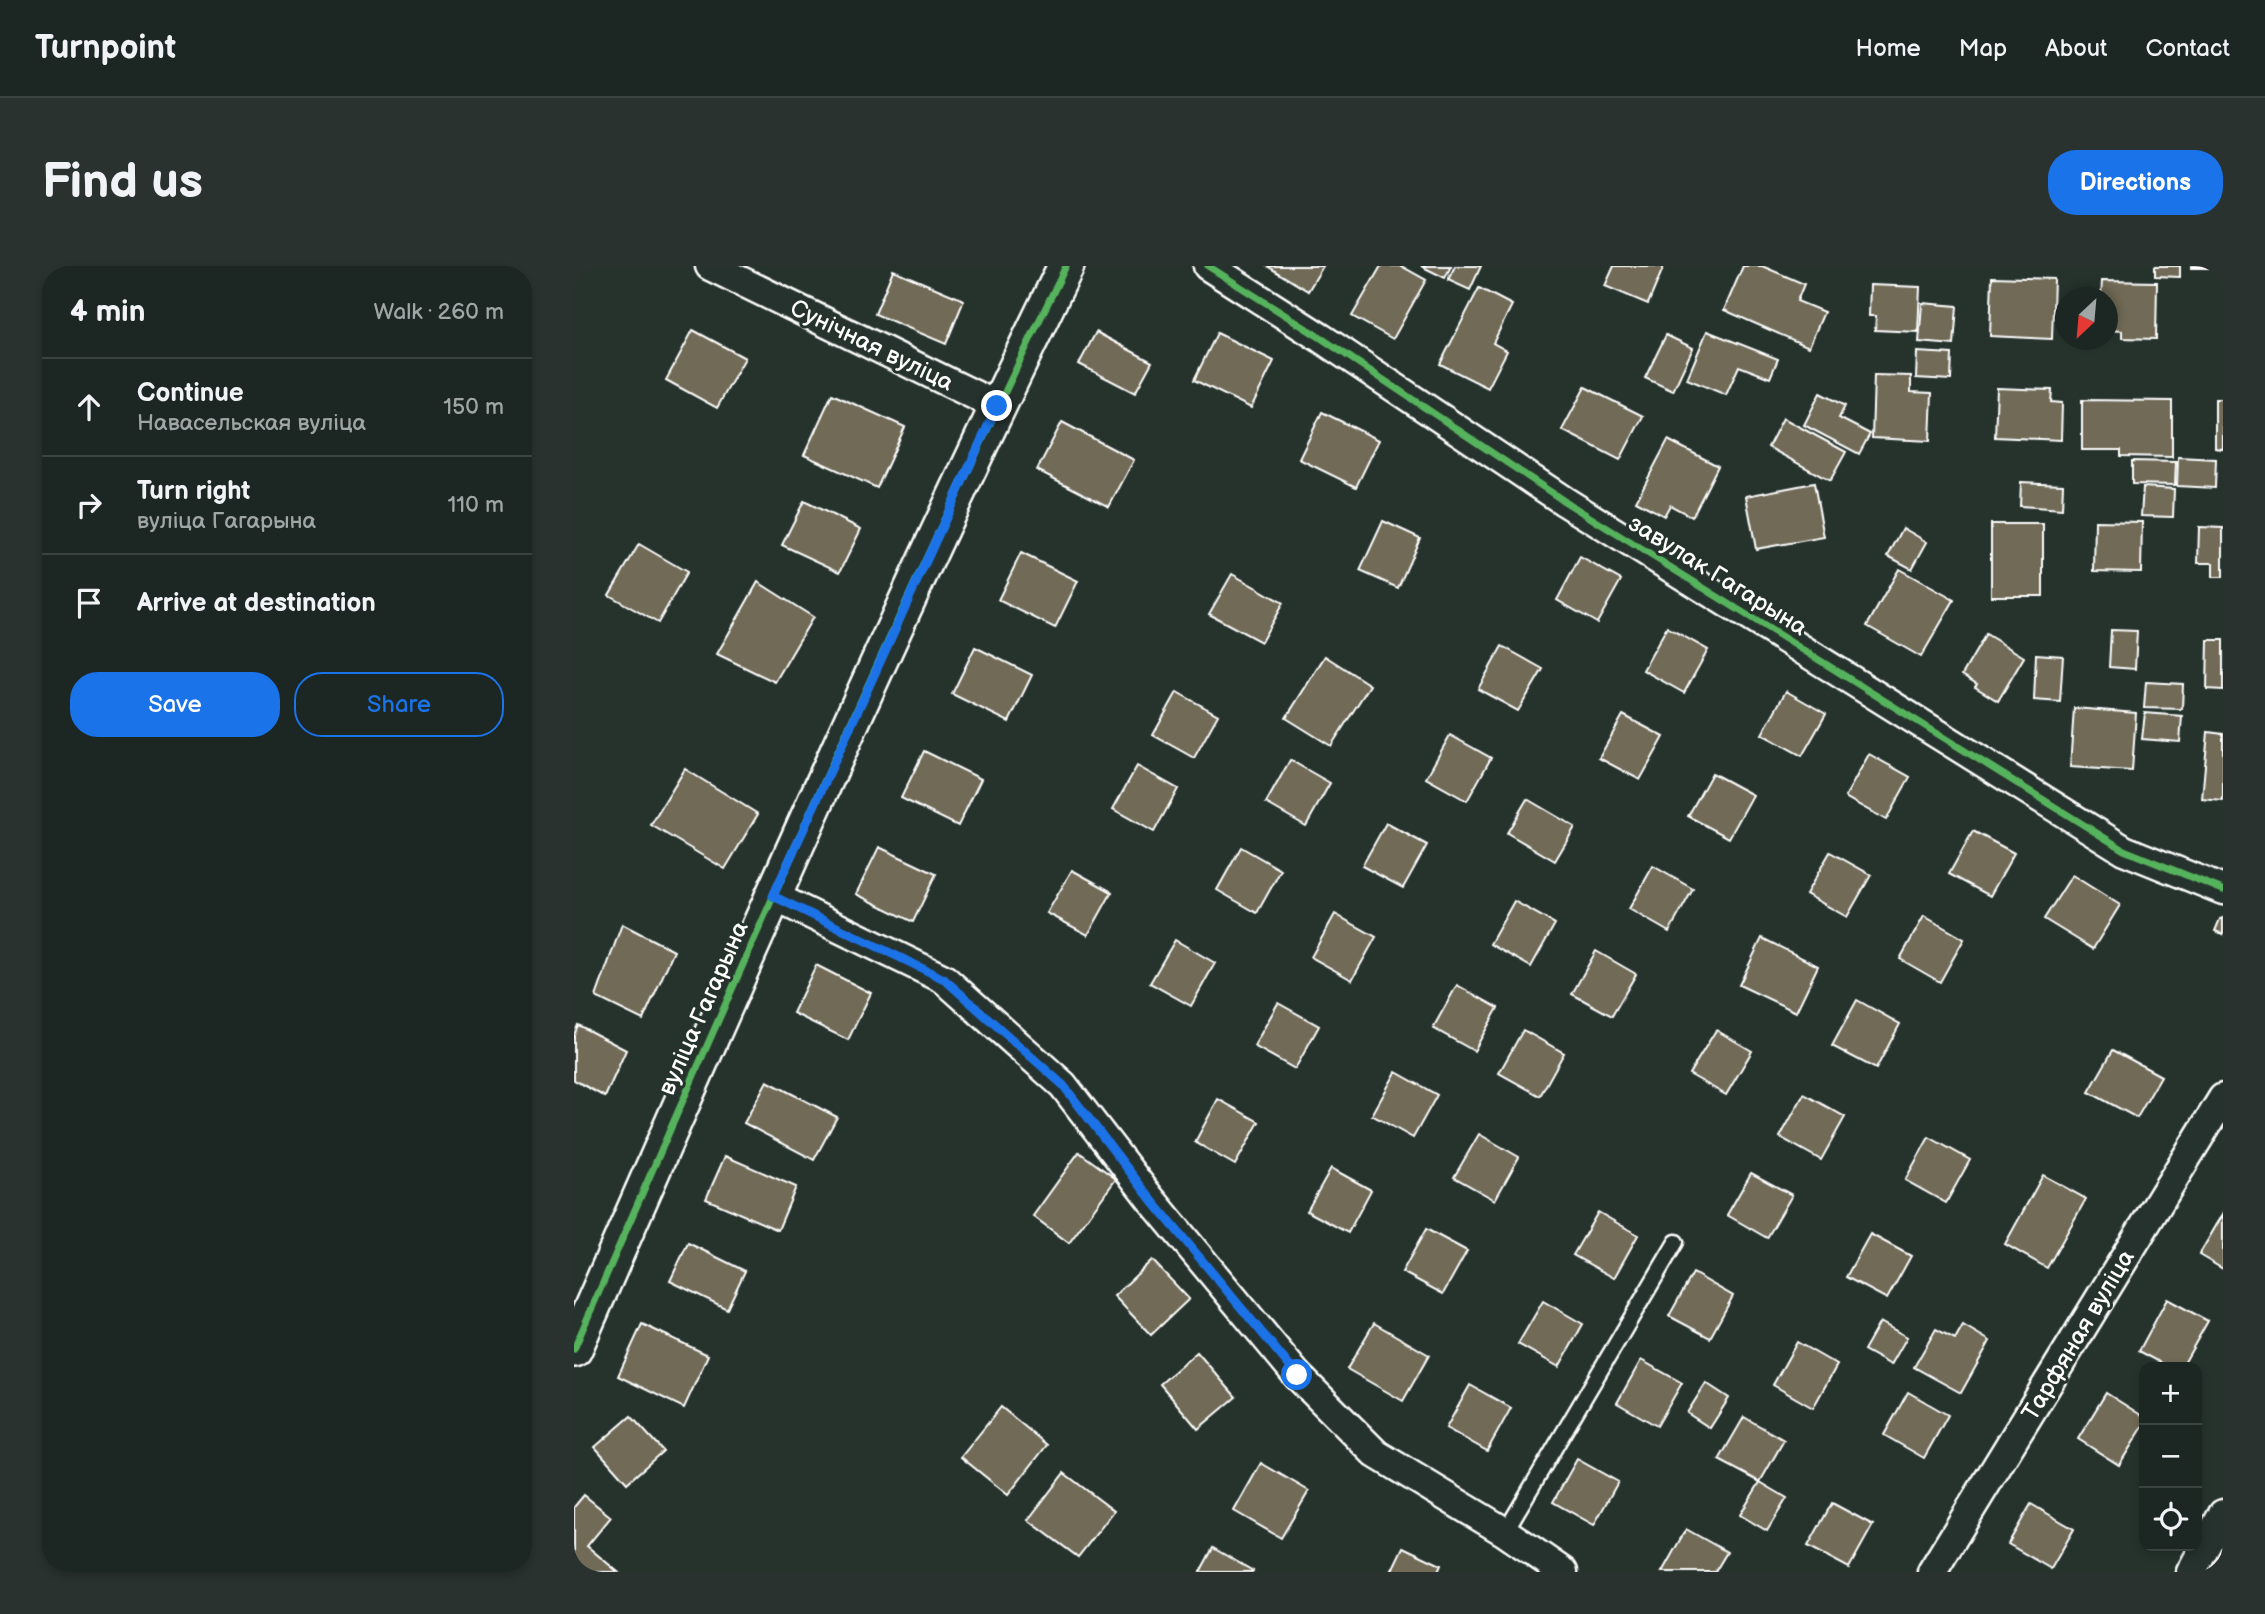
<!DOCTYPE html>
<html lang="en">
<head>
<meta charset="utf-8">
<style>
  body { margin:0; font-family:"Balsamiq Sans",sans-serif; background:#29322f; color:#f1f3f6 }
  .controls { position:absolute; right:21px; bottom:21px; display:grid; overflow:hidden; border-radius:14px; box-shadow:0 4px 10px #0003 }
  .controls button { width:63px; height:63px; display:grid; place-items:center; padding:0; border:0; border-bottom:2px solid #3a4340; background:#1c2622; color:#f1f3f6; font:35px sans-serif }
  .compass { position:absolute; left:1481px; top:21px; width:63px; height:63px; border-radius:50%; background:#1c2622; box-shadow:0 4px 10px #0003; rotate:206deg }
  .stop { position:absolute; width:21px; height:21px; margin:-16px; border:5px solid #1a73e8; border-radius:50%; background:#fff }
  .stop.end { background:#1a73e8; border-color:#fff; box-shadow:0 2px 7px #0008 }
  .list { margin:0; padding:0; list-style:none }
  h2 { display:flex; justify-content:space-between; align-items:center; height:91px; margin:0; padding:0 28px; font-size:30px }
  h2 small { font-size:23px; font-weight:400; color:#a0a5a5 }
  .list li { display:grid; grid-template-columns:46px 1fr auto; gap:21px; align-items:center; box-sizing:border-box; height:98px; padding:0 28px; border-top:2px solid #3a4340 }
  .list b { display:block; font-size:26px; white-space:nowrap }
  .list p { margin:0; font-size:23px; white-space:nowrap; color:#a0a5a5 }
  .list em { font-size:23px; font-style:normal; color:#a0a5a5 }
  .actions { display:flex; gap:14px; padding:21px 28px }
  .actions a { flex:1; padding:16px 0; border:2px solid #1a73e8; border-radius:28px; text-align:center; font-size:24px; color:#1a73e8 }
  .actions .main { background:#1a73e8; color:#fff }
  .icon { flex:none; width:38px; height:38px; fill:none; stroke:currentColor; stroke-width:2; stroke-linecap:round; stroke-linejoin:round }
  .map { position:relative; flex:none; width:1649px; height:1306px; overflow:hidden; border-radius:28px }
  header { display:flex; align-items:center; gap:42px; box-sizing:border-box; height:98px; padding:0 35px; background:#1c2622; border-bottom:2px solid #3a4340 }
  header strong { font-size:33px }
  nav { display:flex; gap:38px; margin-inline-start:auto; font-size:24px }
  .intro { display:flex; align-items:center; justify-content:space-between; box-sizing:border-box; height:168px; padding:0 42px }
  h1 { margin:0; font-size:49px }
  .button { padding:18px 32px; border-radius:28px; background:#1a73e8; color:#fff; font-size:24px; font-weight:700 }
  main { display:flex; gap:42px; padding:0 42px }
  aside { flex:1; background:#1c2622; border-radius:28px; box-shadow:0 4px 10px #0003 }
  .map>svg:first-child { display:block }
</style>
</head>
<body>
<header>
<strong>Turnpoint</strong>
<nav><a>Home</a><a>Map</a><a>About</a><a>Contact</a></nav>
</header>
<div class="intro"><h1>Find us</h1><a class="button">Directions</a></div>
<main>
<aside>
<h2>4 min<small>Walk · 260 m</small></h2>
<ul class="list">
<li><svg class="icon" aria-label="ahead" viewBox="0 0 24 24"><path d="M12 20V5M6 11l6-6 6 6"/></svg><div><b>Continue</b><p>Навасельская вуліца</p></div><em>150 m</em></li>
<li><svg class="icon" aria-label="right" viewBox="0 0 24 24"><path d="M7 20v-9h11M14 6l5 5-5 5"/></svg><div><b>Turn right</b><p>вуліца Гагарына</p></div><em>110 m</em></li>
<li><svg class="icon" aria-label="arrive" viewBox="0 0 24 24"><path d="M6 21V4h12l-3 4 3 4H6"/></svg><div><b>Arrive at destination</b></div></li>
</ul>
<div class="actions"><a class="main">Save</a><a>Share</a></div>
</aside>
<div class="map">
<svg width="1649" height="1306" viewBox="0 0 1649 1306">
  <rect width="100%" height="100%" fill="#26332d"/>
  <filter id="ink" filterUnits="userSpaceOnUse"><feTurbulence type="fractalNoise" baseFrequency=".0143" numOctaves="2"/><feDisplacementMap in="SourceGraphic" scale="14" xChannelSelector="R" yChannelSelector="G"/><feConvolveMatrix kernelMatrix="1 2 1 2 8 2 1 2 1" color-interpolation-filters="sRGB"/></filter>
  <g filter="url(#ink)">
    <!-- building -->
    <g fill="#6f6a57" stroke="#fff" stroke-width="2">
      <polygon points="693,0 749,0 734,25"/>
      <polygon points="807,0 827,0 852,14 819,73 778,50"/>
      <polygon points="847,0 877,0 871,12"/>
      <polygon points="881,0 907,0 896,24 874,14"/>
      <polygon points="1040,0 1090,0 1074,38 1031,20"/>
      <polygon points="1169,0 1188,0 1230,18 1223,35 1250,46 1235,81 1150,44"/>
      <polygon points="1581,0 1606,0 1606,11 1581,10"/>
      <rect x="1617" y="0" width="32" height="2"/>
      <polygon points="319,4 390,34 372,78 301,48"/>
      <polygon points="1418,11 1480,13 1478,73 1416,70"/>
      <polygon points="1528,15 1583,16 1582,73 1548,72 1548,65 1534,64 1534,32 1527,32"/>
      <polygon points="1296,19 1346,21 1344,66 1301,64 1302,50 1295,50"/>
      <polygon points="905,22 938,39 919,77 933,85 914,122 866,98"/>
      <polygon points="1348,37 1383,40 1380,79 1345,76"/>
      <polygon points="119,64 171,92 143,142 92,114"/>
      <polygon points="1133,65 1204,93 1196,112 1165,100 1152,129 1113,113"/>
      <polygon points="522,66 578,96 561,127 505,98"/>
      <polygon points="643,67 700,95 677,142 620,114"/>
      <polygon points="1092,69 1119,82 1099,125 1071,112"/>
      <polygon points="1343,86 1378,88 1377,114 1342,112"/>
      <polygon points="1300,109 1337,110 1337,126 1358,127 1356,175 1298,172"/>
      <polygon points="1011,121 1069,150 1046,194 988,164"/>
      <polygon points="1423,122 1478,124 1477,136 1488,137 1487,174 1421,171"/>
      <polygon points="1246,127 1271,140 1265,152 1296,168 1285,188 1230,159"/>
      <polygon points="258,128 331,161 303,222 230,189"/>
      <polygon points="1641,133 1649,133 1649,183 1641,182"/>
      <polygon points="1508,134 1598,135 1598,191 1547,190 1547,184 1508,184"/>
      <polygon points="748,146 805,174 782,221 725,193"/>
      <polygon points="1209,152 1272,186 1256,215 1194,181"/>
      <polygon points="488,156 560,194 535,241 463,204"/>
      <polygon points="1094,174 1144,200 1118,251 1096,239 1090,250 1062,235"/>
      <polygon points="1604,191 1642,193 1641,222 1603,220"/>
      <polygon points="1558,195 1602,196 1601,219 1558,218"/>
      <polygon points="1447,216 1489,218 1488,243 1446,240"/>
      <polygon points="1240,217 1250,271 1182,283 1172,230"/>
      <polygon points="1569,221 1600,223 1599,251 1567,250"/>
      <polygon points="230,235 287,263 266,306 208,279"/>
      <polygon points="809,255 846,272 824,322 786,305"/>
      <polygon points="1521,255 1568,256 1567,306 1520,305"/>
      <rect x="1417" y="258" width="52" height="72"/>
      <polygon points="1625,261 1649,262 1649,311 1639,311 1639,297 1624,297"/>
      <polygon points="1329,262 1353,276 1338,303 1314,290"/>
      <polygon points="65,278 113,306 84,357 35,329"/>
      <polygon points="447,287 504,315 481,362 424,334"/>
      <polygon points="1006,291 1047,314 1023,357 983,334"/>
      <polygon points="1325,303 1380,334 1347,391 1293,360"/>
      <polygon points="658,308 709,337 687,376 635,348"/>
      <polygon points="184,316 239,351 201,416 143,388"/>
      <polygon points="1093,361 1134,384 1110,427 1069,404"/>
      <polygon points="1537,364 1563,365 1561,403 1535,401"/>
      <polygon points="1412,368 1450,391 1424,435 1401,421 1403,418 1388,409"/>
      <polygon points="1634,374 1649,374 1649,424 1633,423"/>
      <polygon points="928,380 969,403 944,445 904,423"/>
      <polygon points="401,381 458,409 435,456 378,428"/>
      <polygon points="1462,388 1489,390 1486,436 1460,434"/>
      <polygon points="751,390 796,419 757,480 712,452"/>
      <polygon points="1572,416 1609,418 1608,443 1570,442"/>
      <polygon points="1212,425 1252,448 1228,490 1188,468"/>
      <polygon points="603,426 644,449 620,492 579,469"/>
      <polygon points="1500,442 1562,447 1558,505 1496,501"/>
      <polygon points="1571,447 1608,450 1606,476 1568,473"/>
      <polygon points="1049,449 1090,471 1066,514 1025,492"/>
      <polygon points="1634,466 1649,468 1649,535 1628,533"/>
      <polygon points="876,469 917,492 893,535 852,512"/>
      <polygon points="350,485 407,513 384,560 327,532"/>
      <polygon points="1295,488 1336,511 1312,554 1271,531"/>
      <polygon points="716,494 756,517 732,560 692,537"/>
      <polygon points="563,500 604,523 580,566 539,543"/>
      <polygon points="111,503 184,548 151,603 77,559"/>
      <polygon points="1138,507 1179,529 1155,572 1114,550"/>
      <polygon points="953,533 1001,561 981,595 933,567"/>
      <polygon points="812,557 853,579 829,622 788,600"/>
      <polygon points="1399,565 1440,587 1416,630 1375,608"/>
      <polygon points="305,581 362,608 339,656 282,628"/>
      <polygon points="667,581 707,604 683,647 643,624"/>
      <polygon points="1256,586 1297,609 1273,651 1232,628"/>
      <polygon points="1079,600 1119,623 1095,666 1055,643"/>
      <polygon points="498,604 538,626 514,669 473,647"/>
      <polygon points="1498,609 1546,639 1519,683 1470,653"/>
      <polygon points="940,635 981,658 957,701 916,678"/>
      <polygon points="761,648 802,671 778,714 737,691"/>
      <polygon points="1350,650 1390,673 1366,716 1326,693"/>
      <polygon points="1649,652 1649,668 1641,665 1646,653"/>
      <polygon points="48,658 100,685 69,754 22,731"/>
      <polygon points="1188,672 1244,700 1222,746 1165,719"/>
      <polygon points="601,674 641,697 617,740 576,717"/>
      <polygon points="1022,685 1062,708 1038,750 998,728"/>
      <polygon points="242,699 297,727 274,774 219,747"/>
      <polygon points="883,719 924,742 900,785 859,762"/>
      <polygon points="1283,734 1326,758 1302,803 1258,780"/>
      <polygon points="704,737 745,760 721,803 680,780"/>
      <polygon points="4,759 52,784 31,831 0,814 0,769"/>
      <polygon points="949,764 990,787 966,830 925,807"/>
      <polygon points="1142,764 1178,785 1152,829 1115,808"/>
      <polygon points="1539,784 1587,810 1563,852 1515,826"/>
      <polygon points="822,806 863,829 839,872 798,849"/>
      <polygon points="193,815 263,851 240,894 170,857"/>
      <polygon points="1230,828 1271,851 1247,894 1206,871"/>
      <polygon points="644,833 685,856 661,899 621,876"/>
      <polygon points="905,868 945,891 921,934 880,911"/>
      <polygon points="1355,871 1396,894 1372,937 1331,914"/>
      <polygon points="505,886 542,913 495,977 459,950"/>
      <polygon points="151,890 222,921 204,964 132,933"/>
      <polygon points="757,902 797,924 774,967 733,945"/>
      <polygon points="1177,907 1218,929 1193,972 1153,949"/>
      <polygon points="1469,909 1512,933 1473,1002 1431,978"/>
      <polygon points="1024,946 1064,969 1040,1012 999,989"/>
      <polygon points="1649,948 1649,1003 1625,989"/>
      <polygon points="852,963 893,985 869,1028 828,1006"/>
      <polygon points="1296,968 1337,990 1313,1033 1272,1011"/>
      <polygon points="114,977 171,1005 153,1043 96,1015"/>
      <polygon points="578,994 615,1033 577,1069 540,1030"/>
      <polygon points="1119,1007 1159,1030 1136,1072 1095,1050"/>
      <polygon points="1593,1033 1634,1055 1608,1101 1595,1101 1565,1085"/>
      <polygon points="969,1035 1009,1058 985,1101 944,1078"/>
      <polygon points="1306,1056 1333,1071 1317,1099 1290,1084"/>
      <polygon points="800,1057 855,1089 829,1135 773,1103"/>
      <polygon points="68,1058 134,1089 110,1142 44,1110"/>
      <polygon points="1389,1059 1416,1075 1387,1127 1340,1101 1362,1063 1381,1073"/>
      <polygon points="1223,1076 1263,1099 1239,1142 1199,1119"/>
      <polygon points="623,1086 662,1131 624,1163 586,1118"/>
      <polygon points="1067,1094 1108,1117 1083,1160 1043,1137"/>
      <polygon points="1132,1117 1155,1132 1136,1162 1113,1147"/>
      <polygon points="896,1119 937,1142 913,1185 872,1162"/>
      <polygon points="1334,1126 1374,1149 1350,1192 1310,1169"/>
      <polygon points="1532,1127 1570,1151 1570,1159 1545,1199 1504,1173"/>
      <polygon points="427,1141 473,1179 434,1229 387,1191"/>
      <polygon points="57,1150 89,1185 53,1217 21,1181"/>
      <polygon points="1170,1151 1210,1174 1186,1216 1145,1194"/>
      <polygon points="1003,1193 1044,1216 1020,1259 979,1236"/>
      <polygon points="687,1197 735,1225 707,1272 660,1245"/>
      <polygon points="490,1207 540,1245 504,1291 454,1254"/>
      <polygon points="1186,1216 1213,1232 1193,1265 1166,1249"/>
      <polygon points="10,1229 37,1251 13,1280 44,1306 0,1306 0,1241"/>
      <polygon points="1258,1237 1299,1259 1275,1302 1234,1280"/>
      <polygon points="1457,1238 1500,1263 1477,1303 1434,1278"/>
      <polygon points="1112,1263 1153,1286 1141,1306 1088,1306"/>
      <polygon points="829,1281 867,1299 864,1306 817,1306"/>
      <polygon points="639,1282 679,1305 678,1306 626,1306"/>
    </g>
    <g fill="none" stroke-linecap="round" stroke-linejoin="round">
      <!-- service casing -->
      <g stroke="#fff" stroke-width="19">
        <polyline id="service" points="931,1266 1102,976"/>
      </g>
      <!-- minor casing -->
      <g stroke="#fff" stroke-width="33">
        <g id="minor">
          <polyline points="136,0 423,140"/>
          <polyline points="634,0 747,72 990,235 1550,584 1649,624"/>
          <polyline points="199,630 370,713 489,819 576,932 723,1109 802,1188 931,1266 989,1306"/>
          <polyline points="1358,1306 1649,832"/>
          <polyline points="1617,1306 1649,1248"/>
        </g>
      </g>
      <!-- tertiary casing -->
      <g stroke="#fff" stroke-width="40">
        <path id="tertiary" d="M0,1083C159,720 317,356 492,0"/>
      </g>
      <!-- service -->
      <use href="#service" stroke="#26332d" stroke-width="14"/>
      <!-- minor -->
      <use href="#minor" stroke="#26332d" stroke-width="28"/>
      <!-- tertiary -->
      <use href="#tertiary" stroke="#26332d" stroke-width="35"/>
      <!-- cycleway casing -->
      <g stroke="#26332d" stroke-width="11">
        <g id="cycleway">
          <polyline points="634,0 747,72 990,235 1550,584 1649,624"/>
          <path d="M0,1083C159,720 317,356 492,0"/>
        </g>
      </g>
      <!-- cycleway -->
      <use href="#cycleway" stroke="#56b35d" stroke-width="7"/>
    </g>
  </g>
  <g fill="none" stroke-linecap="round" stroke-linejoin="round" filter="url(#ink)">
    <!-- route -->
    <polyline stroke="#1a73e8" stroke-width="9" points="423,140 199,630 370,713 489,819 576,932 723,1109"/>
  </g>
  <g text-anchor="middle" stroke-width="6" stroke-linejoin="round" paint-order="stroke">
    <!-- street labels -->
    <g font-size="24" fill="#fff" stroke="#26332d">
      <text transform="translate(298 79) rotate(26)" y="8">Сунічная вуліца</text>
      <text transform="translate(1144 309) rotate(32)" y="8">завулак Гагарына</text>
      <text transform="translate(129 742) rotate(-66)" y="8">вуліца Гагарына</text>
      <text transform="translate(1504 1069) rotate(-59)" y="8">Тарфяная вуліца</text>
    </g>
  </g>
</svg>
<div class="controls">
<button>+</button>
<button>−</button>
<button><svg class="icon" aria-label="locate" viewBox="0 0 24 24"><circle cx="12" cy="12" r="6"/><path d="M12 2v4M12 18v4M2 12h4M18 12h4"/></svg></button>
</div>
<svg class="compass" viewBox="-18 -18 36 36"><path d="M0-13l5 13h-10z" fill="#e53935"/><path d="M0 13l5-13h-10z" fill="#a0a5a5"/></svg>
<div class="stop" style="left:723px;top:1109px"></div>
<div class="stop end" style="left:423px;top:140px"></div>
</div>
</main>
</body>
</html>
